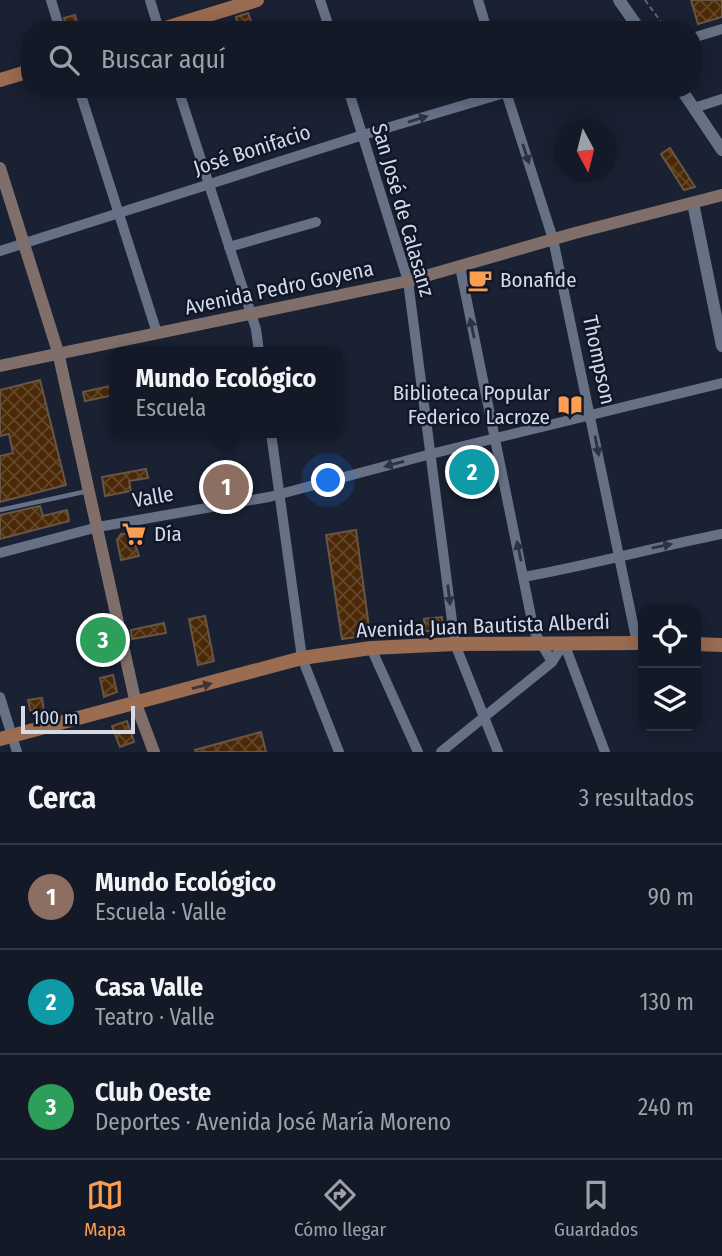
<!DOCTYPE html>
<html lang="es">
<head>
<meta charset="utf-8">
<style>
  body { margin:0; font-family:"Fira Sans Condensed",sans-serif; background:#202632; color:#f1f3f6 }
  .controls { position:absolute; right:21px; bottom:21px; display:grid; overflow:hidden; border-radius:14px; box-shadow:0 4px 18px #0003 }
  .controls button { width:63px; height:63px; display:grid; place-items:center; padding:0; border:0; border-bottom:2px solid #323843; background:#131926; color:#f1f3f6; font:35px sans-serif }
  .compass { position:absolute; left:554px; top:119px; width:63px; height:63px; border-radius:50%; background:#131926; box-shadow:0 4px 18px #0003; rotate:173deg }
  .scale { position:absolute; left:21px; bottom:18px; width:114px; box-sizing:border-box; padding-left:7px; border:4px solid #d4dae6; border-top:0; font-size:19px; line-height:24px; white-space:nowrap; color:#d4dae6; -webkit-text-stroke:5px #101728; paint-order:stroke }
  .you { position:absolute; left:329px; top:481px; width:24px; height:24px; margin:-18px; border:5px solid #fff; border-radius:50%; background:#1a73e8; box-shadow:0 0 0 10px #1a73e833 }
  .badge { display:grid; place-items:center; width:46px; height:46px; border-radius:50%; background:#fb9e51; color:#fff; font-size:23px; font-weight:700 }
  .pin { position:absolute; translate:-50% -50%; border:4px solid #fff; box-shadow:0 2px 7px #0006 }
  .popup { position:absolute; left:109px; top:347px; width:234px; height:91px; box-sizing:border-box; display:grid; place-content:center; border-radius:14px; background:#131926; filter:drop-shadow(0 2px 5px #0005); font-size:23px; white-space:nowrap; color:#9da0a7 }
  .popup b { font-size:26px; color:#f1f3f6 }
  .popup::after { content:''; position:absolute; left:50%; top:100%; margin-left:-14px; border:14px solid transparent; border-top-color:#131926 }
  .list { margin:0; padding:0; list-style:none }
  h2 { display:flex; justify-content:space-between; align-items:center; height:91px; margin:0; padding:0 28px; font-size:30px }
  h2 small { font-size:23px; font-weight:400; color:#9da0a7 }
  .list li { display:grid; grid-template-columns:46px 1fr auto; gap:21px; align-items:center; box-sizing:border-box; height:105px; padding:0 28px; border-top:2px solid #323843 }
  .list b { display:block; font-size:26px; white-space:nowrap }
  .list p { margin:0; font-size:23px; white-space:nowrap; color:#9da0a7 }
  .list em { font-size:23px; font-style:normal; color:#9da0a7 }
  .icon { flex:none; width:38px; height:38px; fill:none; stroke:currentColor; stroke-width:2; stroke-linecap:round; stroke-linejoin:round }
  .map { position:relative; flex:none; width:722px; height:752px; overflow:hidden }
  .search { position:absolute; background:#131926; box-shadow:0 4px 18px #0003; left:21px; right:21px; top:21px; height:77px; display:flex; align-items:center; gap:18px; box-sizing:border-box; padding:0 24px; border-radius:28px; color:#9da0a7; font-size:26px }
  .sheet { height:406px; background:#131926 }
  nav { display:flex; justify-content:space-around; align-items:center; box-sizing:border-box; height:98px; border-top:2px solid #323843; background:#131926; font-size:19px; color:#9da0a7 }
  nav a { display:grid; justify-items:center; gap:4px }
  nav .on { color:#fb9e51 }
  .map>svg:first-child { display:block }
</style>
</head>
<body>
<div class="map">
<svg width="722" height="752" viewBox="0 0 722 752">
  <defs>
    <pattern id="building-cross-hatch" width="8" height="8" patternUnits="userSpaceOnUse" patternTransform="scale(1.75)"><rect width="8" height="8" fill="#4b2907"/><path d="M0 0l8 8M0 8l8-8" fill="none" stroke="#64472b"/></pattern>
  </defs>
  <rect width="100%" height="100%" fill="#192132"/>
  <!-- building -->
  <g fill="url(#building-cross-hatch)" stroke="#685545" stroke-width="2">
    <polygon points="691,0 722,0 722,17 698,24"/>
    <polygon points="248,13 254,30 240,30 236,17"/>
    <polygon points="75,15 79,30 67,30 64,18"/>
    <polygon points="670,148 695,187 684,190 661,154"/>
    <polygon points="40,380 66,485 0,502 0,456 13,453 9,434 0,436 0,390"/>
    <polygon points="114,385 114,395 85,401 83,392"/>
    <polygon points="577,397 578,410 563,413 561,400"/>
    <polygon points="474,457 480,486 471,488 465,459"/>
    <polygon points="146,469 148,478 129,481 131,491 105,496 102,477"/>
    <polygon points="40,506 43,516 67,510 69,521 0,539 0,515"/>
    <polygon points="356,530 370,635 342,639 326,535"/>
    <polygon points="131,533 139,556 121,560 117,540 121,534"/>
    <polygon points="205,616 214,661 198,665 189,619"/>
    <polygon points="442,617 443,628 440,631 425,631 424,619"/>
    <polygon points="164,623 166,633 132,639 131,630"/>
    <polygon points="113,675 117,692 104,697 100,678"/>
    <polygon points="42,698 44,711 31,713 28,700"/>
    <polygon points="127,721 134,742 120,747 112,726"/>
    <polygon points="261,732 266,752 196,752 195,750"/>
  </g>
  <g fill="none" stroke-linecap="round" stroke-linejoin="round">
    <!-- path -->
    <polyline stroke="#5f6776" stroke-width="2" stroke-dasharray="5 3.5" stroke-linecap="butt" points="645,0 667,30"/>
    <!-- service -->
    <polyline stroke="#667186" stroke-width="4.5" points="0,510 88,491"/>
    <!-- minor -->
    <g stroke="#667186" stroke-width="10">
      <polyline points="51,0 60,30"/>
      <polyline points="150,0 159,30"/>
      <polyline points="320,0 330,30"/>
      <polyline points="478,0 487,30"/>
      <polyline points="692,38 722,29"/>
      <polyline points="79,89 157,333"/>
      <polyline points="178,89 256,329 259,352"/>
      <polyline points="348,89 408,281 455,644 498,752"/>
      <polyline points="505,89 553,239 637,643"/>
      <polyline points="694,108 722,99"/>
      <polyline points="229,247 316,222"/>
      <polyline points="0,251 363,135 518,89"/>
      <polyline points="460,267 534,631 552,662"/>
      <polyline points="271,433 302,658 339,752"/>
      <polyline points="0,553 98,527 269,497 431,454 722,383"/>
      <path d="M524,577C591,565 656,547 722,534"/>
      <polyline points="564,643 605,752"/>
      <polyline points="371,648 418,752"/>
      <polyline points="0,697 17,752"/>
      <polyline points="441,752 552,662 564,643"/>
    </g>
    <!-- tertiary -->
    <g stroke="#667186" stroke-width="12">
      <polyline points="619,0 640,30"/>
      <polyline points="681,89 722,150"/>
      <polyline points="693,203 722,346"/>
    </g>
    <!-- secondary -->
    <g stroke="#806e6b" stroke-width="12">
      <polyline points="0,168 58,352 136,704 154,752"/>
      <polyline points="0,366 408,281 575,233 722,195"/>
    </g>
    <!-- primary -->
    <g stroke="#9a6c51" stroke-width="14">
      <polyline points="159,30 257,0"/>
      <polyline points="0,80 30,71"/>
      <polyline points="696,644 722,645"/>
      <polyline points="0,739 302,658 371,648 455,644 643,643"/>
    </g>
  </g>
  <!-- one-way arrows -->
  <defs><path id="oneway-solid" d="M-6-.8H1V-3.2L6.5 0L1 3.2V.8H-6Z" transform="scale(1.75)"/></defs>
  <g fill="#2a3244">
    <use href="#oneway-solid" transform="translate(418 119) rotate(-17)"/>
    <use href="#oneway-solid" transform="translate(526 154) rotate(72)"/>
    <use href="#oneway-solid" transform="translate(472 328) rotate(-102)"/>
    <use href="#oneway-solid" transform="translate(597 446) rotate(79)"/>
    <use href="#oneway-solid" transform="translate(394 464) rotate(165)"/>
    <use href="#oneway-solid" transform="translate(662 546) rotate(-12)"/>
    <use href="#oneway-solid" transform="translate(519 551) rotate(-102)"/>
    <use href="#oneway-solid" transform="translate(449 595) rotate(83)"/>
  </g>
  <use fill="#403536" href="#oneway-solid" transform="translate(202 686) rotate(-15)"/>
  <!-- icons -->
  <defs>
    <g id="cafe-bare" transform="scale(1.89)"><path d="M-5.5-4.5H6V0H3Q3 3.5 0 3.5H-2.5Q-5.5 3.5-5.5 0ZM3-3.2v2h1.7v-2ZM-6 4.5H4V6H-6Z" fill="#fb9e51" stroke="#101728" stroke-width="2.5" paint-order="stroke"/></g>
    <g id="library-bare" transform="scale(1.89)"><path d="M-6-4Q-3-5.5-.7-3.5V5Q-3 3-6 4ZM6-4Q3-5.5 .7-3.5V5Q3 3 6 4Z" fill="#fb9e51" stroke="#101728" stroke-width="2.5" paint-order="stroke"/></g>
    <g id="supermarket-bare" transform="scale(1.89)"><path d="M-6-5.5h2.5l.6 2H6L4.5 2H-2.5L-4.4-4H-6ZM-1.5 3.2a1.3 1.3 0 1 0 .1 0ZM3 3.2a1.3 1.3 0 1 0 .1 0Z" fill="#fb9e51" stroke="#101728" stroke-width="2.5" paint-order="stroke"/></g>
  </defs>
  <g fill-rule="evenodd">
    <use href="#cafe-bare" x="480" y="280"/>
    <use href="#library-bare" x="570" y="405"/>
    <use href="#supermarket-bare" x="134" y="534"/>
  </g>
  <g text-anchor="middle" stroke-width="5" stroke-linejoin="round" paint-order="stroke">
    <!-- street labels -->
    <g font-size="21" fill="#d4dae6" stroke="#101728">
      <text transform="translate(252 150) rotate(-18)" y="7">José Bonifacio</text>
      <text transform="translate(403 210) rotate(74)" y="7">San José de Calasanz</text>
      <text transform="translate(279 288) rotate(-12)" y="7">Avenida Pedro Goyena</text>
      <text transform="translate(599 360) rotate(78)" y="7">Thompson</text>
      <text transform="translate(153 497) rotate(-10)" y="7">Valle</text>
      <text transform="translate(483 626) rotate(-2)" y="7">Avenida Juan Bautista Alberdi</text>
    </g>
    <!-- poi labels -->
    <g font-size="21" fill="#d4dae6" stroke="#101728" text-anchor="start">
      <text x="500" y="287">Bonafide</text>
      <text x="550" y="400" text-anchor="end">Biblioteca Popular<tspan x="550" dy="24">Federico Lacroze</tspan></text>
      <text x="154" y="541">Día</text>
    </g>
  </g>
</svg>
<div class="controls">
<button><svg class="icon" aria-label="locate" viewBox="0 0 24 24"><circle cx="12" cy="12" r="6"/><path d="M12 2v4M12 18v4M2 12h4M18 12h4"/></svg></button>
<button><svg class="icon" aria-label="layers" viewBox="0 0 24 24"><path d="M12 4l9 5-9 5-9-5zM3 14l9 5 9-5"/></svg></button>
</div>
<svg class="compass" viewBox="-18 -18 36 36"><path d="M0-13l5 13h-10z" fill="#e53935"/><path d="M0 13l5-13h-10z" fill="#9da0a7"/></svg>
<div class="scale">100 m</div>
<div class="you"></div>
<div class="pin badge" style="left:226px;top:487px;background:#8d6e63">1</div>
<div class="popup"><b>Mundo Ecológico</b>Escuela</div>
<div class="pin badge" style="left:472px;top:472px;background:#0f9aa8">2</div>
<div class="pin badge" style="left:103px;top:640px;background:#2e9e5b">3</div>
<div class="search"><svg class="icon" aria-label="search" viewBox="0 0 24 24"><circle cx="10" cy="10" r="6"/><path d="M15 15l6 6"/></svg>Buscar aquí</div>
</div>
<section class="sheet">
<h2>Cerca<small>3 resultados</small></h2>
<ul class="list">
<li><span class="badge" style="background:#8d6e63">1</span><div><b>Mundo Ecológico</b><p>Escuela · Valle</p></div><em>90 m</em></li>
<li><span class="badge" style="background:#0f9aa8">2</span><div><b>Casa Valle</b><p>Teatro · Valle</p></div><em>130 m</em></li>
<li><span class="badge" style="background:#2e9e5b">3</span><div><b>Club Oeste</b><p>Deportes · Avenida José María Moreno</p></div><em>240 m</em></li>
</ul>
</section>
<nav>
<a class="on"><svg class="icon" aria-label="map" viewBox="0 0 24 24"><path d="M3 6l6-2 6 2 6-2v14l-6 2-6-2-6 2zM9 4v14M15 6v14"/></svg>Mapa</a>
<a><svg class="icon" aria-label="directions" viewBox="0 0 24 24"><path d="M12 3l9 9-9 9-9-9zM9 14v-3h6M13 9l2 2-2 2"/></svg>Cómo llegar</a>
<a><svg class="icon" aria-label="saved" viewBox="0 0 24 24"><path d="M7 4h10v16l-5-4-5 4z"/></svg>Guardados</a>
</nav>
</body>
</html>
